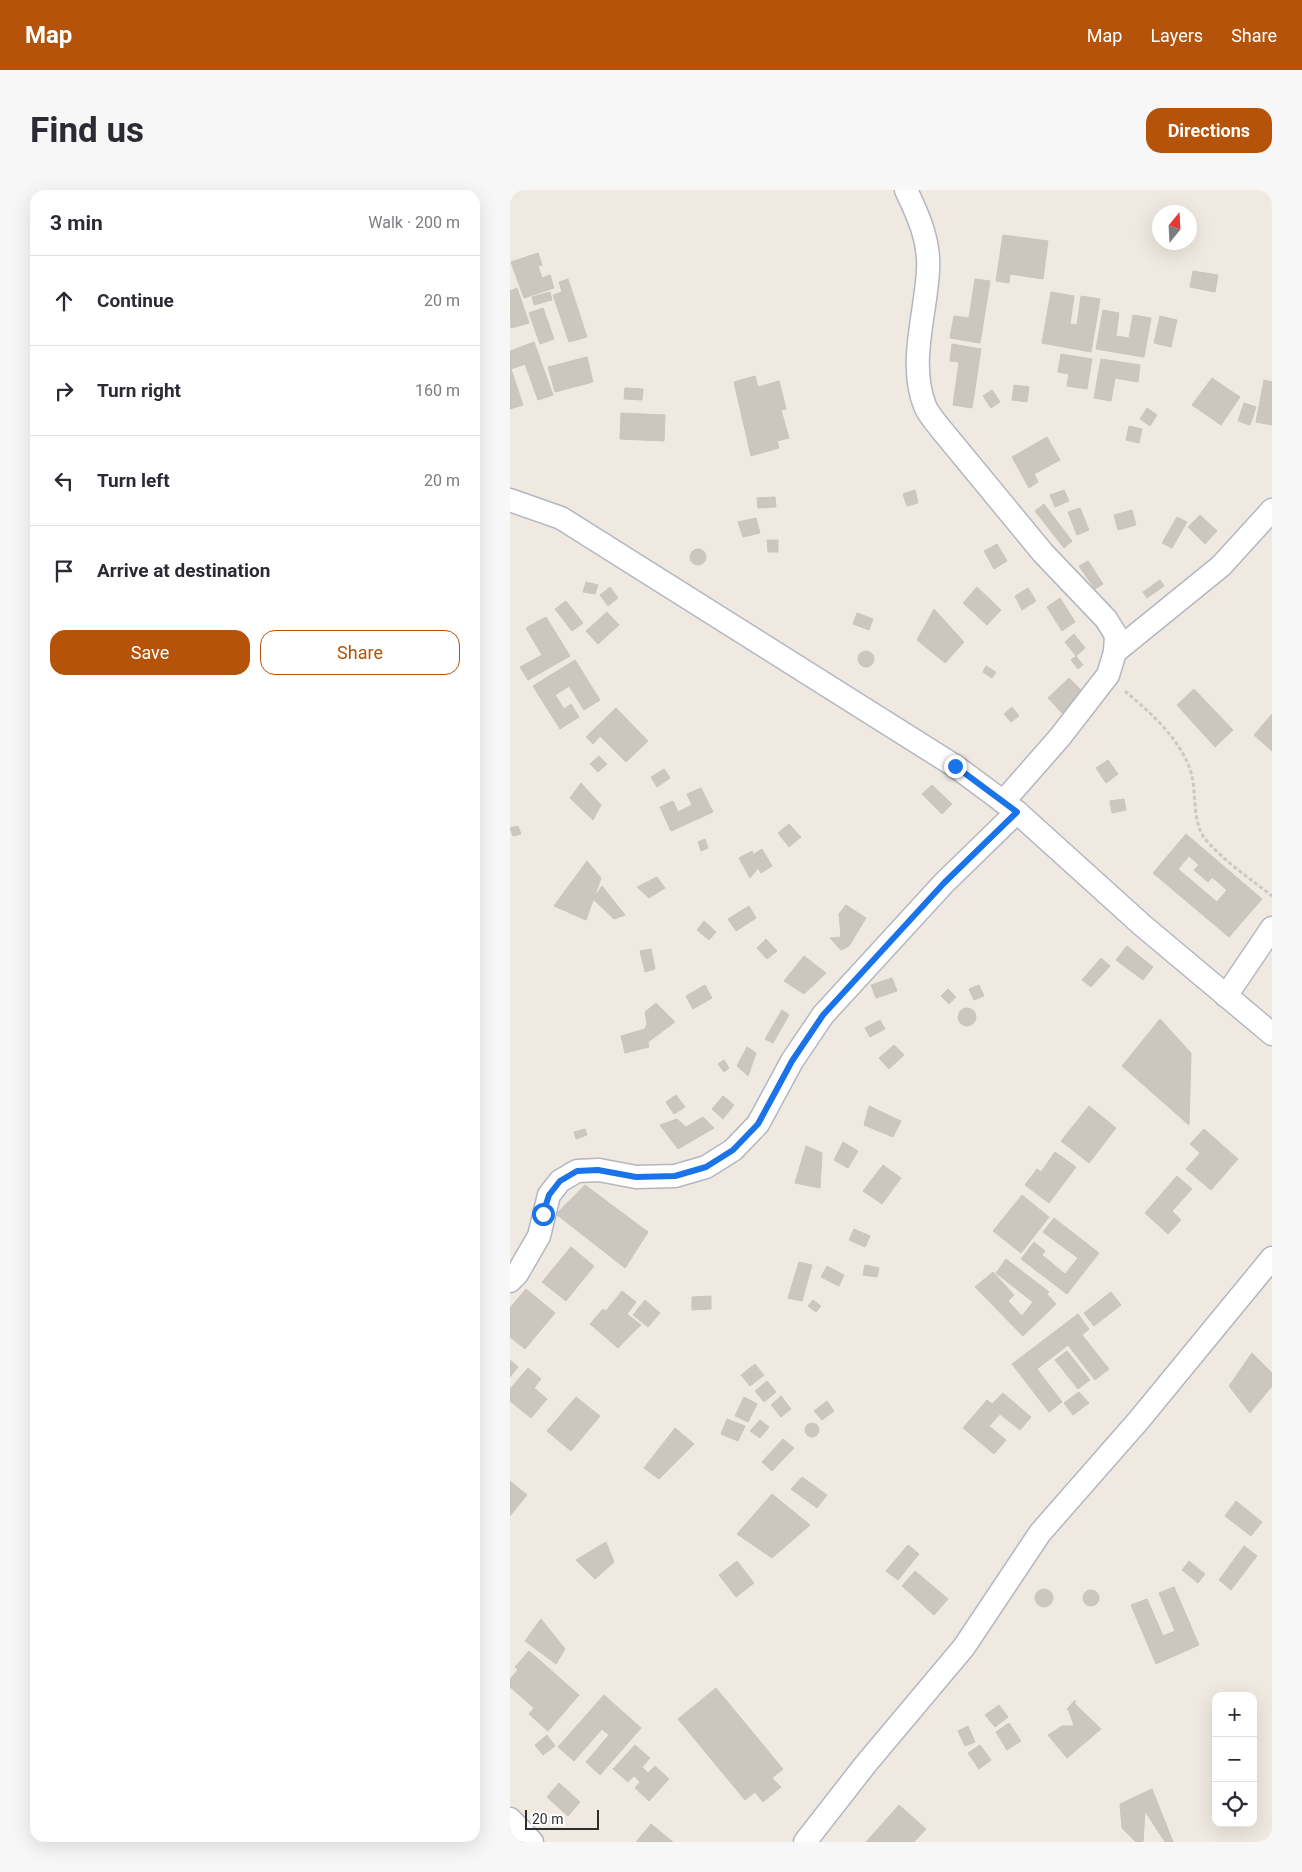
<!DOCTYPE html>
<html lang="en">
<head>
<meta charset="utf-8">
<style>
  body { margin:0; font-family:Roboto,sans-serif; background:#f7f7f7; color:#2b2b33 }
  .controls { position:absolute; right:15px; bottom:15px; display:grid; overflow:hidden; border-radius:10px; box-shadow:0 5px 20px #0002 }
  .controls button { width:45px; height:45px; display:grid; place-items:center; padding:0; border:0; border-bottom:1px solid #e1e1e2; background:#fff; color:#2b2b33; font:25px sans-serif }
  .compass { position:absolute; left:642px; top:15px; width:45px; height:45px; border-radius:50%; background:#fff; box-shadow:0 5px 20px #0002; rotate:18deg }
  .scale { position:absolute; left:15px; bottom:12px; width:74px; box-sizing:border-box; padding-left:5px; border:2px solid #2e2e2e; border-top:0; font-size:14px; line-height:18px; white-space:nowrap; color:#2e2e2e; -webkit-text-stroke:4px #fff; paint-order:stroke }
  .stop { position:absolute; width:15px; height:15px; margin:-11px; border:4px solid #1a73e8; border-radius:50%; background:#fff }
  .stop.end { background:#1a73e8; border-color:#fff; box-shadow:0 1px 5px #0008 }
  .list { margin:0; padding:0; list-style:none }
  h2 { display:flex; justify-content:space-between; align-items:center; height:65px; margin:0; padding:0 20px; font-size:21px }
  h2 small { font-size:16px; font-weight:400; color:#7c7c81 }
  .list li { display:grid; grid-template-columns:32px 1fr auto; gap:15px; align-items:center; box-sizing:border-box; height:90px; padding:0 20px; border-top:1px solid #e1e1e2 }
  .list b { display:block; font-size:19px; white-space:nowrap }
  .list em { font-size:16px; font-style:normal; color:#7c7c81 }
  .actions { display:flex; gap:10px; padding:15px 20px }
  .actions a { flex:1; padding:11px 0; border:1px solid #b45309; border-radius:15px; text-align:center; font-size:18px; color:#b45309 }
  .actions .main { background:#b45309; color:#fff }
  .icon { flex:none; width:28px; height:28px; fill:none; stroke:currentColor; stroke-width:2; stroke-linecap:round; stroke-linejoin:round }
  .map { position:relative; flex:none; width:762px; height:1652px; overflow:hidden; border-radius:15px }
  header { display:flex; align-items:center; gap:30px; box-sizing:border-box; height:70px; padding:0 25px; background:#b45309; color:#fff }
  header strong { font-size:24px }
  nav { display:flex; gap:28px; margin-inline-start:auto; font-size:18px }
  .intro { display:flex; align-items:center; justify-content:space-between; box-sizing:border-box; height:120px; padding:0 30px }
  h1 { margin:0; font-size:35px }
  .button { padding:12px 22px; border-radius:15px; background:#b45309; color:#fff; font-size:18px; font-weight:700 }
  main { display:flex; gap:30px; padding:0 30px }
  aside { flex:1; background:#fff; border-radius:15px; box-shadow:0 5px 20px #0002 }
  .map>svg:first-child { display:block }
</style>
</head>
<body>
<header>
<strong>Map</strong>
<nav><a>Map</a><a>Layers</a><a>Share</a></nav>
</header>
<div class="intro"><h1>Find us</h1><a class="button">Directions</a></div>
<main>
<aside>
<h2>3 min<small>Walk · 200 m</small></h2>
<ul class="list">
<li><svg class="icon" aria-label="ahead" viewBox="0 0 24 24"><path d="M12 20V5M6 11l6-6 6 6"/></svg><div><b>Continue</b></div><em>20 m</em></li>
<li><svg class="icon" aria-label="right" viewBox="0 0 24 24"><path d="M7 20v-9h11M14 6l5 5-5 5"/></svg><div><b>Turn right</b></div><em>160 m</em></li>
<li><svg class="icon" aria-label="left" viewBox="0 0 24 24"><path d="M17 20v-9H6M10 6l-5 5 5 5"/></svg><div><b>Turn left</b></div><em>20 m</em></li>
<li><svg class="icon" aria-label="arrive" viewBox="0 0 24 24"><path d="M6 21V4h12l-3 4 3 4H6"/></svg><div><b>Arrive at destination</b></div></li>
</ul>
<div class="actions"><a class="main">Save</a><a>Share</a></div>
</aside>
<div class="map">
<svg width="762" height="1652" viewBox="0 0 762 1652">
  <rect width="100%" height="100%" fill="#efe9e1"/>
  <!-- building -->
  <g fill="#cbc7bf" stroke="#cbc5ba" fill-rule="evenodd">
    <polygon points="493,45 538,51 533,89 500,84 499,93 486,91"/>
    <polygon points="28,63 32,75 28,76 32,88 40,85 44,98 14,108 1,72"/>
    <polygon points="683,81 708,85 705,102 680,97"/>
    <polygon points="58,89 77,147 59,152 43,105 52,102 49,92"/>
    <polygon points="465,89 480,91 470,153 440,148 444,126 459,128"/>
    <polygon points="7,98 19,133 1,138 0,101"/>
    <polygon points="40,102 42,110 24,115 22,107"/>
    <polygon points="541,102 564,106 560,134 567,135 571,106 590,109 581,162 532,153"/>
    <polygon points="33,118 44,149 30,154 19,123"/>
    <polygon points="593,120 609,123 606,146 619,148 623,125 641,128 634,167 586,159"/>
    <polygon points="650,126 667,130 661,157 644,153"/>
    <polygon points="24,152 43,205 28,210 15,174 1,179 13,215 0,219 0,161"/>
    <polygon points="442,154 471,159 462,218 443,215 449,172 440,171"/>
    <polygon points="551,164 582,169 577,199 557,196 559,184 548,182"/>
    <polygon points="77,167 83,192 45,202 38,177"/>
    <polygon points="591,169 630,175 628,192 605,188 601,211 584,208"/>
    <polygon points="245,186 248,197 269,191 276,219 271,220 279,248 267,251 269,258 241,266 224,192"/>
    <polygon points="702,188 730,207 711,235 682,215"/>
    <polygon points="754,190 762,192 762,235 746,232"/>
    <polygon points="504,195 519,197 517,212 502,210"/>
    <polygon points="115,198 133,199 132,210 114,209"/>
    <polygon points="482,200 490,212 481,218 473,206"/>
    <polygon points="734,213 746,217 740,235 728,231"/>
    <polygon points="637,218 647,225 640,236 630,229"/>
    <polygon points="111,223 155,225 154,251 110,249"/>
    <polygon points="619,236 632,239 629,253 616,250"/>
    <polygon points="537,247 550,270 524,284 528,292 519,298 502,267"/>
    <polygon points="405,300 408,313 397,316 393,304"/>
    <polygon points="554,300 559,311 545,317 540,305"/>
    <polygon points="265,307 266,317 248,318 247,308"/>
    <polygon points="534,314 562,351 554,358 525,321"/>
    <polygon points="570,318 579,340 567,345 558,322"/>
    <polygon points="622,320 626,335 608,340 604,325"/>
    <polygon points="690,325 707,341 695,354 678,337"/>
    <polygon points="667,327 677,332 662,358 652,353"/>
    <polygon points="246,328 250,343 233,347 228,332"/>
    <polygon points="257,350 268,350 268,362 258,362"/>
    <polygon points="487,354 497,371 484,379 474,361"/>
    <circle cx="188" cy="367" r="8"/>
    <polygon points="578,371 593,394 585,399 569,376"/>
    <polygon points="650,390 654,396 637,408 633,402"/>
    <polygon points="76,392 88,395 85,404 73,402"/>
    <polygon points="100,397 108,408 98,416 90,405"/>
    <polygon points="467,397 491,420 477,435 453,413"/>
    <polygon points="518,398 526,411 512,420 505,406"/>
    <polygon points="550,408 565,432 552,441 537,417"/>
    <polygon points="56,411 73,433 62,441 45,419"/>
    <polygon points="424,419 454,452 435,473 407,450"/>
    <polygon points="97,422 109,435 88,454 76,441"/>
    <polygon points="347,423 363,429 359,440 343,434"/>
    <polygon points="36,427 60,466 18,490 10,477 32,465 16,438"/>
    <polygon points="564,444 575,458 566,466 555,452"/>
    <circle cx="356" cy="469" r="8"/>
    <polygon points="566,466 573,475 568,479 561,470"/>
    <polygon points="65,470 90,510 74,520 59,496 45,505 54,519 61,514 69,527 50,539 23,496"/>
    <polygon points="476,476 486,482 482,488 473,482"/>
    <polygon points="559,488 575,504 553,524 538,508"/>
    <polygon points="684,499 723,540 705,557 667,515"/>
    <polygon points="502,517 509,526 501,532 494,524"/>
    <polygon points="106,518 138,551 116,572 90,546 83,554 76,547"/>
    <polygon points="762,524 762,561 744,545"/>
    <polygon points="89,566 97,574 88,582 80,574"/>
    <polygon points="598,570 608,584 596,593 586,578"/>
    <polygon points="154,579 160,588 147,597 141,587"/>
    <polygon points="71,593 91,615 83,630 60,608"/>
    <polygon points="422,595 442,614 432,624 412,604"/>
    <polygon points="191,598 203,622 161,641 150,617 163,611 168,622 182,615 177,604"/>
    <polygon points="614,609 616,620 602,623 600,611"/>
    <polygon points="279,634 291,647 279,657 268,643"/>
    <polygon points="8,636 11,644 3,646 0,638"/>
    <path d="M676,644L752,709L719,747L643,683ZM679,666L689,675L684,680L698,692L702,687L717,700L707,712L668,679Z"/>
    <polygon points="195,649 198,658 191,661 188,652"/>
    <polygon points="252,659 262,676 251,683 241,666"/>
    <polygon points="242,661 248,678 240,688 229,668"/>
    <polygon points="77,671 91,688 76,730 44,716"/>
    <polygon points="147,687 155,698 139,708 127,697"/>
    <polygon points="92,696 115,725 104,729 83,709"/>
    <polygon points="336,715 356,728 339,756 331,760 320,748 331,747 329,724"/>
    <polygon points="239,716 246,728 226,741 218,729"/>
    <polygon points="194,731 206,742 199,750 187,740"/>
    <polygon points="256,749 267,761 257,769 247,758"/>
    <polygon points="617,756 643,777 633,790 606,770"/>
    <polygon points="141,759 145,779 135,782 130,761"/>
    <polygon points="294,766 316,783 294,804 274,791"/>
    <polygon points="591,768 600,776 581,797 572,790"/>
    <polygon points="382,788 387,801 366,808 361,795"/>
    <polygon points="195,795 202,808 183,819 176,806"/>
    <polygon points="469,795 474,806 464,810 459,799"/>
    <polygon points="438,799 446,807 439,814 431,806"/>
    <polygon points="146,813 165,832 138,852 135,839 137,834 135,822"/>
    <circle cx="457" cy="827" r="9"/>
    <polygon points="272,820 279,825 263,853 255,849"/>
    <polygon points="650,829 681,863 679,935 612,876"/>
    <polygon points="370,830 375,839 360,847 355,838"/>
    <polygon points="135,839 139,857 115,863 111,846"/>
    <polygon points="384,855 394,865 379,879 369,868"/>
    <polygon points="237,857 246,863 238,886 227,876"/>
    <polygon points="214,870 219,878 214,882 208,874"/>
    <polygon points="166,905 175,917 164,924 156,912"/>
    <polygon points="213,906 224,915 213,929 202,919"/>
    <polygon points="359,916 391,931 383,947 354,935"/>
    <polygon points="579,916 606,938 579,973 551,951"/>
    <polygon points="193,927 204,938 168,959 150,935 167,929 176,937"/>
    <polygon points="75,939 77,945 66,949 64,942"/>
    <polygon points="694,939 728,969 701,1000 676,979 690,963 680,954"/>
    <polygon points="333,952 348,961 338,978 324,970"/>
    <polygon points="296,956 312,963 310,998 285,993"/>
    <polygon points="545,962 566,977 539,1013 515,995 527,979 531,982"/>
    <polygon points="373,975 391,988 372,1014 353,1001"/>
    <polygon points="667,986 682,999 662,1021 671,1030 658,1044 635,1023"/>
    <polygon points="75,995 138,1042 115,1078 46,1024"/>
    <polygon points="512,1005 539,1027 511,1063 483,1041"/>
    <polygon points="544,1028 589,1063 557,1104 511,1069 524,1052 535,1061 532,1065 555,1084 568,1068 533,1042"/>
    <polygon points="344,1039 360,1046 355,1057 339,1050"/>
    <polygon points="61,1057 84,1076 56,1111 32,1092"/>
    <polygon points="496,1069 539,1102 537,1104 546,1114 513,1146 465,1097 483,1082 504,1105 498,1111 512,1126 523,1112 486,1083"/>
    <polygon points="289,1072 302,1075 292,1111 278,1108"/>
    <polygon points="355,1075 369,1078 367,1087 353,1085"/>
    <polygon points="317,1076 334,1085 329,1096 311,1087"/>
    <polygon points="16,1099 45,1123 15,1159 0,1147 0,1118"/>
    <polygon points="112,1101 126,1112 117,1124 131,1135 108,1158 80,1134 93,1119 96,1121"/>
    <polygon points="601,1102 611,1115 584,1136 574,1123"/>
    <polygon points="201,1106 201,1119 182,1120 182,1107"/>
    <polygon points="135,1110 150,1123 138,1137 123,1125"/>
    <polygon points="303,1110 311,1116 306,1122 298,1116"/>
    <polygon points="568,1124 579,1139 572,1145 599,1179 585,1190 558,1155 527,1179 552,1212 539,1222 502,1174"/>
    <polygon points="557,1161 580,1190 568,1199 545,1170"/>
    <polygon points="742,1163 762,1183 762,1196 740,1223 719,1196"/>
    <polygon points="0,1170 8,1177 0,1187"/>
    <polygon points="245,1174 254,1185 240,1196 231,1185"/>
    <polygon points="18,1178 31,1189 24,1198 37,1209 21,1228 0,1211 0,1199"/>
    <polygon points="257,1191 266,1202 254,1212 245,1201"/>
    <polygon points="569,1202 579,1213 563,1225 554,1213"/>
    <polygon points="493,1203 521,1227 510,1240 490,1224 479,1236 496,1250 484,1264 453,1238 477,1210 482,1214"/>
    <polygon points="271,1206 281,1219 271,1227 261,1215"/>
    <polygon points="66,1207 90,1226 61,1261 37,1241"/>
    <polygon points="234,1207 247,1214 238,1232 225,1226"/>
    <polygon points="317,1211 324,1221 312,1230 304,1221"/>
    <polygon points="217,1229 235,1236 228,1251 211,1244"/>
    <polygon points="250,1230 259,1237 250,1248 240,1241"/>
    <circle cx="302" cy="1240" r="7"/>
    <polygon points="165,1238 184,1254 149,1289 134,1278"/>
    <polygon points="273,1249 284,1258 262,1281 252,1272"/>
    <polygon points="292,1287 317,1305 307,1318 281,1299"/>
    <polygon points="0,1291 17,1305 0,1326"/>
    <polygon points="262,1304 300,1335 262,1368 227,1344"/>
    <polygon points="726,1311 752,1332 741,1346 715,1326"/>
    <polygon points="96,1352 104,1372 85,1389 66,1370"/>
    <polygon points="398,1355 409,1364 388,1390 376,1381"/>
    <polygon points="734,1356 747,1366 721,1400 709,1390"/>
    <polygon points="227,1371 244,1393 226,1407 209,1385"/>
    <polygon points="679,1371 695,1384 688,1393 672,1380"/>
    <polygon points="405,1381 438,1409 424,1425 392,1396"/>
    <polygon points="664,1397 689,1455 646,1474 621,1415 637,1409 653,1446 665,1441 649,1403"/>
    <circle cx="534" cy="1408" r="9"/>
    <circle cx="581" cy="1408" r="8"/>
    <polygon points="31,1429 55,1459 46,1474 15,1451"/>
    <polygon points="19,1461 69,1505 38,1541 19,1524 24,1518 0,1497 0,1489 8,1480 5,1477"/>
    <polygon points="206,1498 273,1579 262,1588 271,1597 253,1612 245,1602 235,1610 168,1529"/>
    <polygon points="94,1505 131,1538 90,1585 76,1572 99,1545 92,1539 64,1571 48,1557"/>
    <polygon points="565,1510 565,1514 591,1539 557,1568 538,1545 552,1536 564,1536 559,1521 557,1519"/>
    <polygon points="489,1515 498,1527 485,1537 475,1525"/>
    <polygon points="499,1533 511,1551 497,1560 486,1542"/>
    <polygon points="458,1536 465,1552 455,1556 448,1541"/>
    <polygon points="37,1545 45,1556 33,1565 25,1555"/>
    <polygon points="125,1555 140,1568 132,1577 138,1583 145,1576 159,1589 139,1611 125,1598 130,1592 124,1586 118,1592 103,1579"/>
    <polygon points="470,1555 481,1570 469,1579 458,1563"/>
    <polygon points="49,1593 70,1612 58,1626 37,1607"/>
    <polygon points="642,1599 663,1652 655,1652 635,1621 633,1652 626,1652 612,1638 610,1614"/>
    <polygon points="389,1615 416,1639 404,1652 356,1652"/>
    <polygon points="141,1634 163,1652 126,1652"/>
  </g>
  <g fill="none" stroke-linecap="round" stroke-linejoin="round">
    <!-- street casing -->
    <g stroke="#b4b7c1" stroke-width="25">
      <g id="street">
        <path d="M396,0C408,25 420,51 418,80C416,124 398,173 415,216C418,224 425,231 430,238L533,363L596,429L606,445L605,462L598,485L550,547L493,612"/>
        <polyline points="0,310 51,328 445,576 507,622 632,735 762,844"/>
        <polyline points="605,462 711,376 762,320"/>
        <polyline points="716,806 762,738"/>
        <polyline points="0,1091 7,1084 29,1046 39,1005 50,991 67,981 89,980 126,987 165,986 196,977 223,960 248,934 282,871 313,825 434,693 507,622"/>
        <polyline points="0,1629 22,1652"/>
        <polyline points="295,1652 355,1575 454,1457 530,1343 629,1230 762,1068"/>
      </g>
    </g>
    <!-- path -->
    <path stroke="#c9c9c9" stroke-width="3" stroke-dasharray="4 2.5" stroke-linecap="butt" d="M615,501C641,523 673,551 682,586C686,604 683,630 693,646C709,668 741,689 762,706"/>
    <!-- street -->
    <use href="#street" stroke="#fff" stroke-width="22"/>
  </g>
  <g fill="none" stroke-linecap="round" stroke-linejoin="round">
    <!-- route -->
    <polyline stroke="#1a73e8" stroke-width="6" points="33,1024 39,1005 50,991 67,981 88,980 126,987 165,986 196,977 223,960 248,934 282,871 313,825 434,693 507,622 445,576"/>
  </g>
</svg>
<div class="controls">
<button>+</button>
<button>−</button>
<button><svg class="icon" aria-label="locate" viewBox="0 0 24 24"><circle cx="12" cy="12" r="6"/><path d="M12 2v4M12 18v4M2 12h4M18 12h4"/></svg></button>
</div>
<svg class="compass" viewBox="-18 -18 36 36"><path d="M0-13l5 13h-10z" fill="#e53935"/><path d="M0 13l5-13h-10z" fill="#7c7c81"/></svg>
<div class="scale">20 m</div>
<div class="stop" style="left:33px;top:1024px"></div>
<div class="stop end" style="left:445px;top:576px"></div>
</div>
</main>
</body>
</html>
